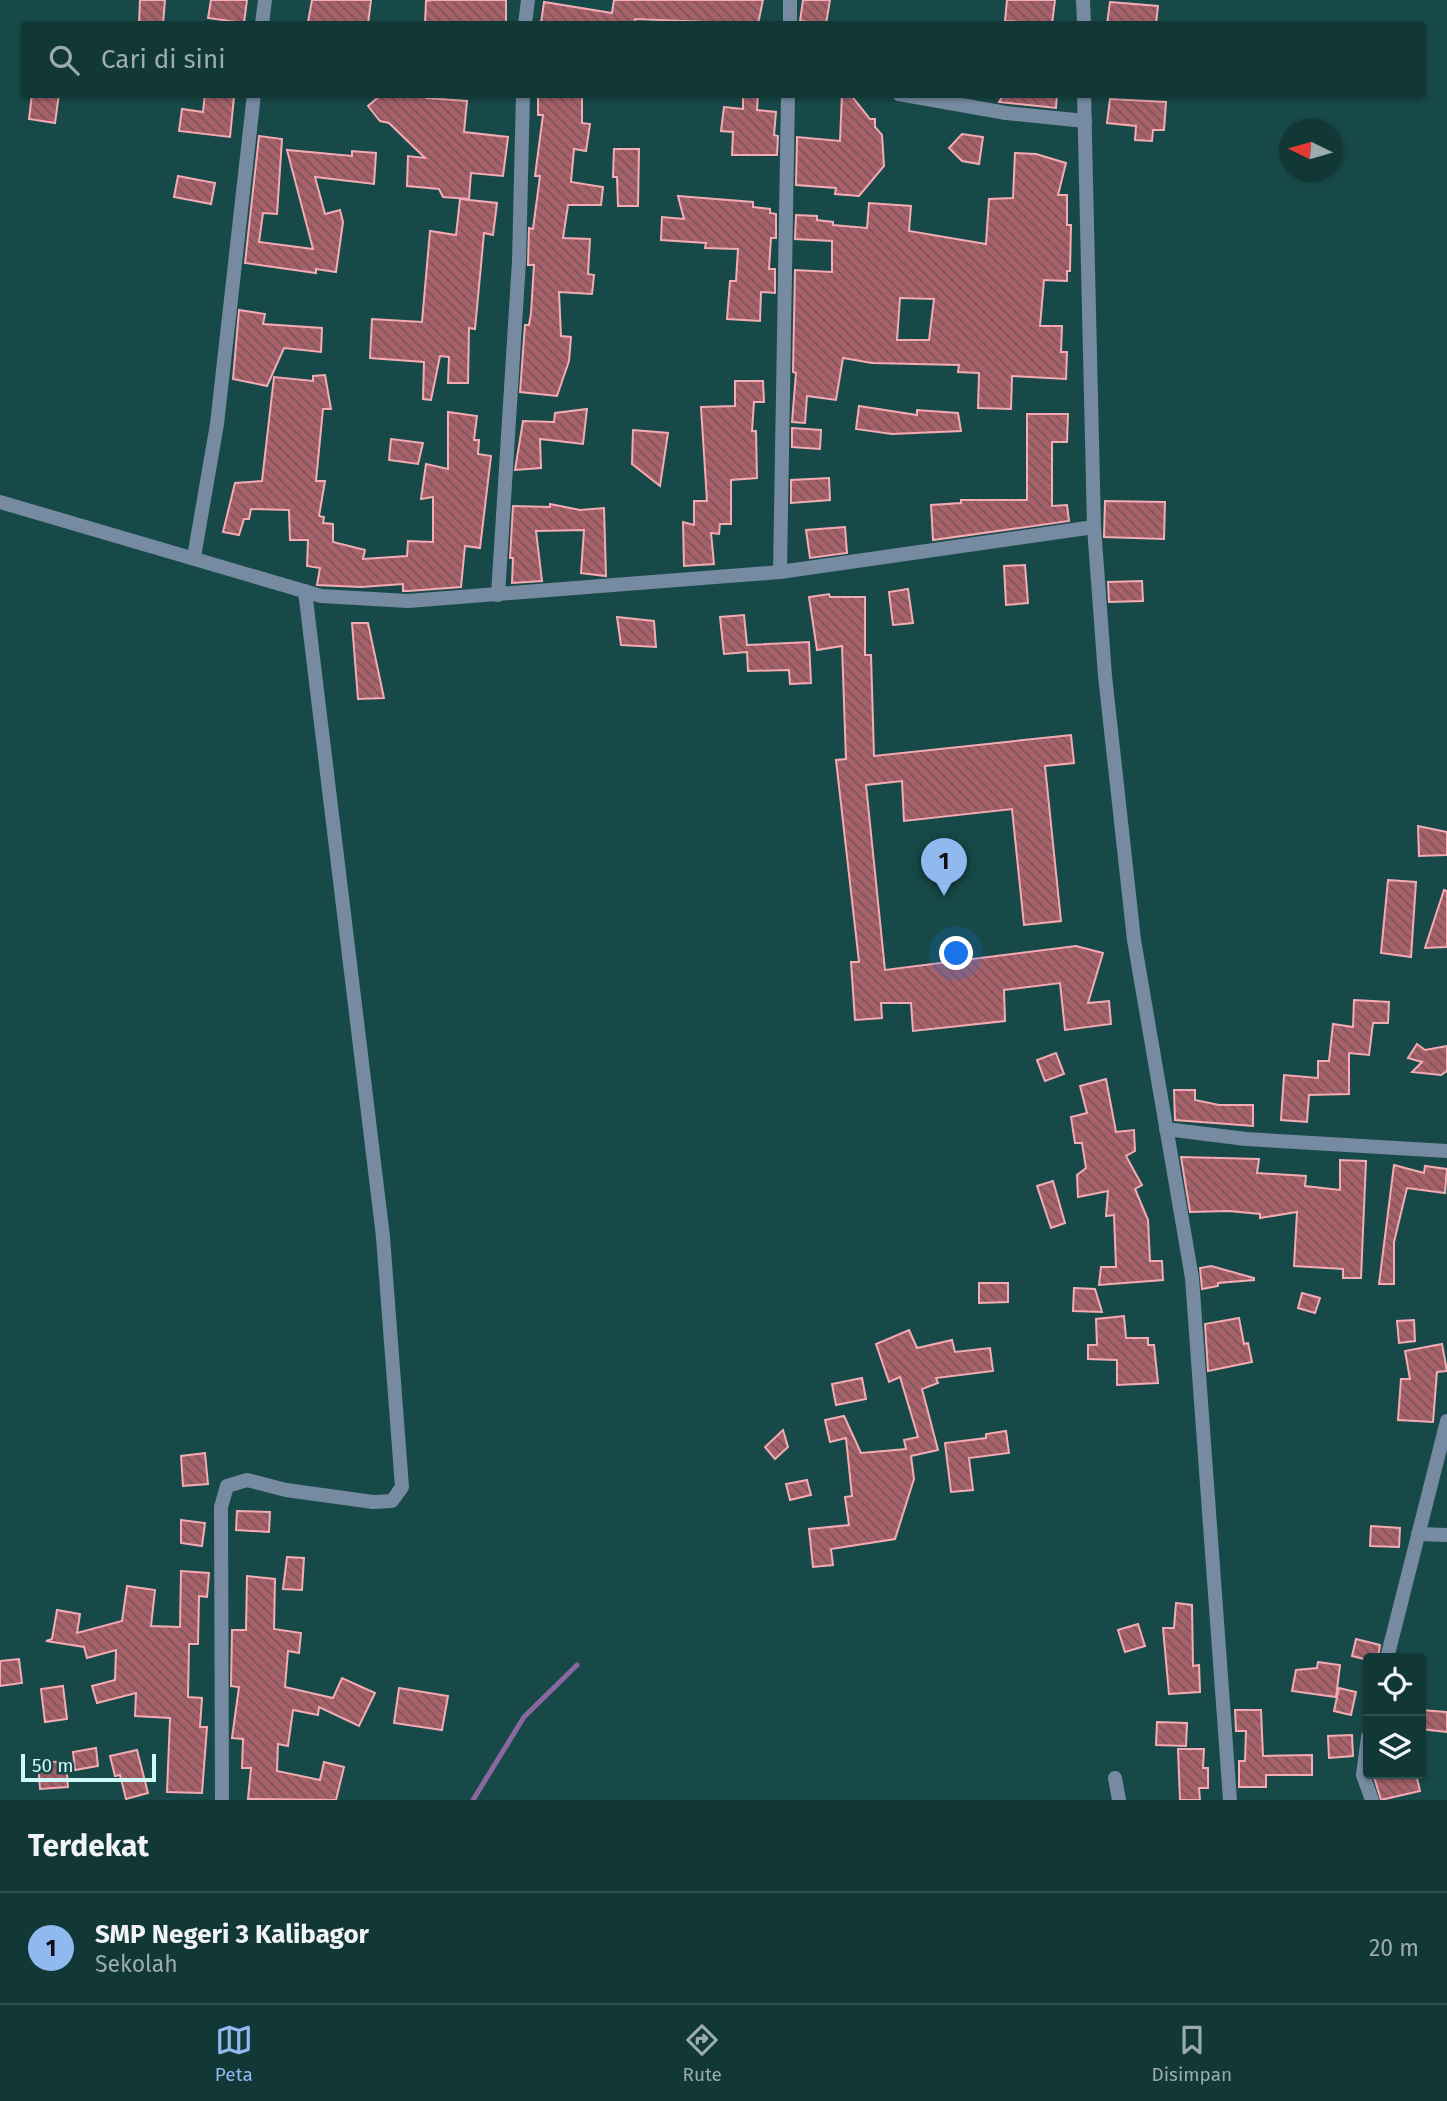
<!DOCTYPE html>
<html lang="id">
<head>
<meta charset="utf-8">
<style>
  body { margin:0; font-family:"Fira Sans",sans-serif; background:#1a3f3e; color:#f1f3f6 }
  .controls { position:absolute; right:21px; bottom:21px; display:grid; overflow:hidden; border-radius:7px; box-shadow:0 2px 5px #0004 }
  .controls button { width:63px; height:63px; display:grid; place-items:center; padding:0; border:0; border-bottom:2px solid #305151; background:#113736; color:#f1f3f6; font:35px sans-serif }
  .compass { position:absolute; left:1279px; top:119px; width:63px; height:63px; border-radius:50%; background:#113736; box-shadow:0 2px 5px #0004; rotate:275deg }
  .scale { position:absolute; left:21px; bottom:18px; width:135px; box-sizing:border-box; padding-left:7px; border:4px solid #cffaf8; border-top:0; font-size:19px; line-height:24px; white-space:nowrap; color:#cffaf8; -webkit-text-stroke:5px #174948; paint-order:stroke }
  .you { position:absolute; left:957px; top:954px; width:24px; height:24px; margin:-18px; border:5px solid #fff; border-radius:50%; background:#1a73e8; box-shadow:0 0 0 10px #1a73e833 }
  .badge { display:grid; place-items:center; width:46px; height:46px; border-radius:50%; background:#90b9f0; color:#111; font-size:23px; font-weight:700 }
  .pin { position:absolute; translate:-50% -58px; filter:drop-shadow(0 2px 4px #0008) }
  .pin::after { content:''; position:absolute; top:37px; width:24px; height:21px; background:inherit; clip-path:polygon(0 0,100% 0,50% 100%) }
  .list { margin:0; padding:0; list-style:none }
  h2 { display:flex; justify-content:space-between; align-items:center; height:91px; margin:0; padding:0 28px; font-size:30px }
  h2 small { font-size:23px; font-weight:400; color:#9cacad }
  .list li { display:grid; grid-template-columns:46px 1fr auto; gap:21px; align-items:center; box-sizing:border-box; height:112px; padding:0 28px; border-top:2px solid #305151 }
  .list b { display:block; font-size:26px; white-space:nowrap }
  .list p { margin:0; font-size:23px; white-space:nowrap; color:#9cacad }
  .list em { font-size:23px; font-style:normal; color:#9cacad }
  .icon { flex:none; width:38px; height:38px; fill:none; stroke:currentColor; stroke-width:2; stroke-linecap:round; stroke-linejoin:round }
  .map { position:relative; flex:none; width:1447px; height:1800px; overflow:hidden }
  .search { position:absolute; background:#113736; box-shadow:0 2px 5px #0004; left:21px; right:21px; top:21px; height:77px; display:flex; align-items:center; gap:18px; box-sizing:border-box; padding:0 24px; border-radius:7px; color:#9cacad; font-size:26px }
  .sheet { height:203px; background:#113736 }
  nav { display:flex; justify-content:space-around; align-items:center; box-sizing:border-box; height:98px; border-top:2px solid #305151; background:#113736; font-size:19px; color:#9cacad }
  nav a { display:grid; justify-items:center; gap:4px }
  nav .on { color:#90b9f0 }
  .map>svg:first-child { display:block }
</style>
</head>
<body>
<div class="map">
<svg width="1447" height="1800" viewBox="0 0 1447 1800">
  <defs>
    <pattern id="building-back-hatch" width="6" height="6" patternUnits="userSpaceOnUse" patternTransform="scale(1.75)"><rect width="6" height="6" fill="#a86069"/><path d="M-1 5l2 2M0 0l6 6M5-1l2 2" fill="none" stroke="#78575b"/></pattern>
  </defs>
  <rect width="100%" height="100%" fill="#174948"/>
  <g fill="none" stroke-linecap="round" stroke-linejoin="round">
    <!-- stream -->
    <polyline stroke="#8b67a0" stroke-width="5" points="473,1800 524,1717 577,1665"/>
  </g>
  <!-- building -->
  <g fill="url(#building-back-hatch)" stroke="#f5abb3" stroke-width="2" fill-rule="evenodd">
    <polygon points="140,0 165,0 163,24 139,24"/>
    <polygon points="211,0 247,0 244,23 208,18"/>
    <polygon points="312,0 371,0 368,24 308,22"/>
    <polygon points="434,0 506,0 506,24 425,24 426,1"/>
    <polygon points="614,0 763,0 758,24 635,19 634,24 541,23 544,2 612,13"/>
    <polygon points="803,0 830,0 826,24 800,21"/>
    <polygon points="1007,0 1055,0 1052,24 1005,21"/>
    <polygon points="1110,2 1158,6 1156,24 1107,24"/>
    <polygon points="32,94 59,94 55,123 29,119"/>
    <polygon points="205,94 234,97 230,137 179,131 182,109 203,112"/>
    <polygon points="382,94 426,94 426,98 467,101 464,132 508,137 503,176 471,173 469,199 443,197 439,189 407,186 408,156 425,158 389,123 380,121 368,106"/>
    <polygon points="538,94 582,94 582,123 590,124 586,151 574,149 571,182 603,187 601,205 568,205 563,238 590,239 588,274 594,275 592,294 559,292 561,336 571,337 569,361 557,396 520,392 525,325 529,325 531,313 534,265 528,265 529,228 533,229 540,176 535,176 543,115 538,115"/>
    <polygon points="743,94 758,94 757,110 776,112 774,135 778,136 777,155 732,155 733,132 721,131 724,107 743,109"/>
    <polygon points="842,94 850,94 870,119 875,119 875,127 882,135 884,166 859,196 835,194 836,188 796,185 797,137 840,141"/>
    <polygon points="1004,94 1057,94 1056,108 999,102"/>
    <polygon points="1110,99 1166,102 1164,130 1153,130 1152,141 1135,140 1136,126 1107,123"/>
    <polygon points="962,134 983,137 979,164 962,161 949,148"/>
    <polygon points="259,136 282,139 277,214 263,213 259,242 313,249 287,150 352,156 352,151 376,153 374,184 315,177 325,214 340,210 343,222 336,272 316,269 316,273 245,263"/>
    <polygon points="614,149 639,149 638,206 618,206 617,177 613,177"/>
    <path d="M1015,153L1036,154L1066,163L1058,195H1067V225H1071L1070,271H1067V281L1044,280L1040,326H1062L1061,352H1067L1066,379L1012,376L1011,409L978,408L979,373L958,372L959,365L872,363L843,358L836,400L807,396L805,423L792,422L796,373L793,372L795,270L832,272V241L795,239L796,215L817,216V220L833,222V225L867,228L869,203L911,206L909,231L986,244L989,199L1013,198ZM900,298L934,299L929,340H897Z"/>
    <polygon points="178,176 215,183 211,204 174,197"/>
    <polygon points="678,196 753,202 753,207 770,209 770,213 776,214 776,238 771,238 769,269 775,269 775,293 761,292 760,321 727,319 730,281 736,281 738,249 705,248 706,243 661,240 662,217 684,219"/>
    <polygon points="460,199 497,203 493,235 484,233 475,329 469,328 468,383 448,383 449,357 440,356 431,400 423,399 424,362 370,358 372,319 422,322 430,231 456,235"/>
    <polygon points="239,310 265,314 263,324 322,328 321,352 284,348 267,386 233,379"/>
    <polygon points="325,375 331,409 323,409 316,481 325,481 319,516 324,517 323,523 333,524 333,542 365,550 363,559 407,556 408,541 433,542 433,497 421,499 426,464 448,469 448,412 477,416 474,440 479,440 478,454 491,456 480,548 465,546 461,587 408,591 403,591 403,584 361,587 317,585 320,568 307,566 308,540 290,540 289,510 251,509 249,519 244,519 239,535 223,532 235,483 262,481 274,377 313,381 313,376"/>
    <polygon points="735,381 763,381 764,402 754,402 752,431 756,431 757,478 731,480 731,524 720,524 719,534 711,533 714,564 684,566 683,522 694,525 694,501 707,501 701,407 735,406"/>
    <polygon points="859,406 917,415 917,410 958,413 961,431 892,434 856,429"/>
    <polygon points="587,409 583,444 540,439 541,468 515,470 523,421 554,422 555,413"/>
    <polygon points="1027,414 1068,414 1067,442 1052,442 1052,506 1067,505 1069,521 933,540 931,505 961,503 961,500 1027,500"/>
    <polygon points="792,428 821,430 820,449 792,447"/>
    <polygon points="633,430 668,433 660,486 632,464"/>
    <polygon points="391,439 423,443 418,464 389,460"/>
    <polygon points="829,478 830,500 791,503 791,480"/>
    <polygon points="1105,501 1165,502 1164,539 1104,537"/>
    <polygon points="550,504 580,510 604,508 606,576 581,573 584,530 536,531 542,581 512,583 513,558 510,558 513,506 550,507"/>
    <polygon points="845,527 847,553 810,558 806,530"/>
    <polygon points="1025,565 1028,603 1006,605 1004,566"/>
    <polygon points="1142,581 1143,601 1109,602 1108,582"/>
    <polygon points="908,589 913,623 893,625 889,592"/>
    <polygon points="829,594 830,597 865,597 865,655 871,655 874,756 1071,735 1074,763 1045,766 1061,921 1024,925 1012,809 904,821 902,781 866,785 885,970 1076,946 1103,953 1088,1003 1109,1001 1111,1024 1065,1030 1060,983 1004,990 1005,1021 913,1031 911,1003 881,1003 882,1018 855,1020 851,962 859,962 836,760 846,759 842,646 817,650 809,597"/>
    <polygon points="744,615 747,645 809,642 811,683 790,684 789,670 748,671 747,652 724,654 720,617"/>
    <polygon points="617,617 654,621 656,647 621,645"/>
    <polygon points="352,623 368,623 384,698 358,699"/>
    <polygon points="1418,826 1447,832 1447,855 1419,856"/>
    <polygon points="1388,880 1416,882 1411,957 1381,953"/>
    <polygon points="1444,890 1447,891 1447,947 1425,948"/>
    <polygon points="1354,1000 1389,1002 1388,1023 1373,1023 1369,1055 1349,1053 1349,1094 1309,1095 1307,1122 1281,1120 1284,1075 1318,1078 1318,1061 1329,1061 1333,1024 1353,1027"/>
    <polygon points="1417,1044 1425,1050 1447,1046 1447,1071 1441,1075 1412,1072 1422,1062 1408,1058"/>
    <polygon points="1056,1053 1064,1074 1045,1081 1037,1060"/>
    <polygon points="1106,1079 1116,1132 1134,1130 1135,1151 1126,1156 1142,1185 1135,1189 1148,1220 1150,1261 1162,1261 1163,1280 1099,1285 1101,1267 1116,1267 1114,1215 1106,1216 1108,1191 1078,1197 1077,1175 1086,1168 1082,1143 1075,1143 1071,1117 1087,1113 1080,1086"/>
    <polygon points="1174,1090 1195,1090 1195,1100 1219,1105 1253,1105 1253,1126 1175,1120"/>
    <polygon points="1181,1157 1259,1159 1257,1173 1306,1176 1305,1186 1340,1190 1340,1160 1366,1161 1361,1278 1343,1278 1343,1269 1294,1266 1297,1212 1260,1218 1260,1214 1229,1211 1190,1212"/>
    <polygon points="1394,1165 1424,1173 1425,1166 1447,1169 1445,1193 1407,1188 1394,1242 1394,1284 1379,1284"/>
    <polygon points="1053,1181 1065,1223 1051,1228 1037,1186"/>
    <polygon points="1211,1266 1254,1278 1254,1280 1218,1283 1218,1286 1202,1289 1200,1268"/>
    <polygon points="979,1283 1008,1283 1008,1302 979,1303"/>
    <polygon points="1074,1288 1095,1289 1102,1312 1073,1311"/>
    <polygon points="1302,1293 1320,1298 1315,1313 1298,1308"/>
    <polygon points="1124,1316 1126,1338 1148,1338 1148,1345 1154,1345 1158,1383 1117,1385 1117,1360 1088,1359 1088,1345 1097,1345 1096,1319"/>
    <polygon points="1239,1318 1244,1344 1248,1343 1252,1362 1208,1371 1205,1324"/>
    <polygon points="1414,1320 1415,1341 1399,1343 1397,1321"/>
    <polygon points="909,1330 917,1348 952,1340 955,1352 990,1348 993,1371 936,1378 938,1383 922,1389 938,1450 911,1456 914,1479 895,1539 831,1549 833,1565 813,1567 809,1529 849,1525 845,1497 852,1496 846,1438 830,1442 825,1420 844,1416 861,1453 906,1449 904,1440 918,1437 900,1377 889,1382 876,1344"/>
    <polygon points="1442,1344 1447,1371 1437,1372 1433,1422 1398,1420 1401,1379 1410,1379 1405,1351"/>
    <polygon points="862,1378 866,1399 836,1405 832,1384"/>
    <polygon points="783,1430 788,1447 775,1459 765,1447"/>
    <polygon points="1006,1431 1009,1453 969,1458 973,1490 951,1492 945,1443 986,1438 986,1434"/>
    <polygon points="205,1453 208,1484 183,1486 181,1456"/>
    <polygon points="807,1480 811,1495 790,1500 786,1484"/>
    <polygon points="237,1511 270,1512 269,1532 236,1530"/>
    <polygon points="181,1520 205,1523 202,1546 181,1543"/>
    <polygon points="1371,1526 1400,1528 1399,1547 1370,1546"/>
    <polygon points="287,1557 304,1558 302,1590 283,1589"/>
    <polygon points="181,1571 209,1573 207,1597 199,1596 198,1644 189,1644 188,1697 202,1698 200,1727 207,1727 202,1793 167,1792 170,1718 135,1716 136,1693 97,1703 92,1686 115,1680 116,1650 87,1658 84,1647 46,1641 52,1639 57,1610 80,1614 77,1633 122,1621 127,1586 155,1590 151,1626 180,1627"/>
    <polygon points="247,1576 275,1579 274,1629 301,1633 299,1653 288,1651 285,1687 333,1698 342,1678 375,1693 359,1726 319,1707 318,1715 293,1710 288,1746 278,1744 277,1771 320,1780 324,1762 344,1767 336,1800 248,1799 251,1768 242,1768 243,1739 232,1738 239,1687 231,1686 232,1630 246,1630"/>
    <polygon points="1176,1603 1192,1605 1193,1666 1199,1665 1200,1692 1169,1694 1163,1628 1174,1628"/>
    <polygon points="1138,1624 1145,1646 1125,1652 1118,1630"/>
    <polygon points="1356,1639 1380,1645 1378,1658 1368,1660 1352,1656"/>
    <polygon points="19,1659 22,1683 0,1686 0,1661"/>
    <polygon points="1318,1662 1340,1665 1336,1697 1292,1691 1296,1670 1317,1668"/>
    <polygon points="63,1686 67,1719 45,1722 41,1689"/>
    <polygon points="399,1688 448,1696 442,1730 394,1723"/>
    <polygon points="1339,1688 1356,1692 1351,1715 1334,1711"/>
    <polygon points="1235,1710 1261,1710 1263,1756 1312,1755 1312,1775 1266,1775 1266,1787 1239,1787 1239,1761 1245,1761 1246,1731 1236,1731"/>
    <polygon points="1421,1710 1447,1712 1447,1732 1421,1729"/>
    <polygon points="1157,1722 1187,1723 1186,1746 1156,1745"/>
    <polygon points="1352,1735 1353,1756 1329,1758 1328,1736"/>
    <polygon points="96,1748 98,1766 75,1770 73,1752"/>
    <polygon points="1178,1749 1204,1749 1203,1768 1208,1768 1208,1788 1199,1788 1200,1800 1180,1800"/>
    <polygon points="137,1750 148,1793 126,1799 120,1775 115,1776 110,1756"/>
    <polygon points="66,1761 68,1787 40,1789 38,1763"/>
    <polygon points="1373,1774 1416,1774 1420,1791 1381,1800"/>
  </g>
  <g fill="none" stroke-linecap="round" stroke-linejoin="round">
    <!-- minor -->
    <g stroke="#768aa1" stroke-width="14">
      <polyline points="1083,0 1084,24"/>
      <polyline points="262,24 265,0"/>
      <polyline points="525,24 528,0"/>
      <polyline points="790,24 790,0"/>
      <polyline points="899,94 1006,113 1085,121"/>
      <polyline points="1084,94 1094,527 1105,676 1134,940 1192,1278 1230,1800"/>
      <polyline points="0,502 321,596 408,601 780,572 1094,527"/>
      <polyline points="194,557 217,424 254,94"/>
      <polyline points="780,572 788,94"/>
      <polyline points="498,595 519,261 523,94"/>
      <polyline points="1166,1129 1246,1139 1447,1151"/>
      <polyline points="1418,1534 1447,1535"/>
      <polyline points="1387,1658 1447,1421"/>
      <polyline points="1368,1737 1363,1775 1372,1800"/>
      <polyline points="1115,1778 1119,1800"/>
      <polyline points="222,1800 221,1507 227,1486 247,1480 286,1490 373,1502 392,1501 402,1487 383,1237 305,591"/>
    </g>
  </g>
</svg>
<div class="controls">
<button><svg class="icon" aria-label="locate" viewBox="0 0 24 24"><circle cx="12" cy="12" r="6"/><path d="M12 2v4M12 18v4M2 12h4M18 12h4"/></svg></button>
<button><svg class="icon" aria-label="layers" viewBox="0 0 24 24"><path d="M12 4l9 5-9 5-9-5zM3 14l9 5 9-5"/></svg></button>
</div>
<svg class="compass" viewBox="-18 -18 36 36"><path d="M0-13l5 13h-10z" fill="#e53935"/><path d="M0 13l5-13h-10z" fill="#9cacad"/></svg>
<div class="scale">50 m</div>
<div class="you"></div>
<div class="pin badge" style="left:944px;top:896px">1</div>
<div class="search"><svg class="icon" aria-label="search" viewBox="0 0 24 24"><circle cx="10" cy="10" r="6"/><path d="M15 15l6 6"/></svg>Cari di sini</div>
</div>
<section class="sheet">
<h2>Terdekat<small></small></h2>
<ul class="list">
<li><span class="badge">1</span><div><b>SMP Negeri 3 Kalibagor</b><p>Sekolah</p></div><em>20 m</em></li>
</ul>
</section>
<nav>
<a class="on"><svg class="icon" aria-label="map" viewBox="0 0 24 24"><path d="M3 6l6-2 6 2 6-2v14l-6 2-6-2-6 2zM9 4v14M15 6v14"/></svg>Peta</a>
<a><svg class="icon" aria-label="directions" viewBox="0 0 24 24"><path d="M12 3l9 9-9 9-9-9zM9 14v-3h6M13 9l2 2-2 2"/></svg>Rute</a>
<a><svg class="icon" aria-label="saved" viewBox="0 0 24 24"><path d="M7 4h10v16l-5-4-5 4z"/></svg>Disimpan</a>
</nav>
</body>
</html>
